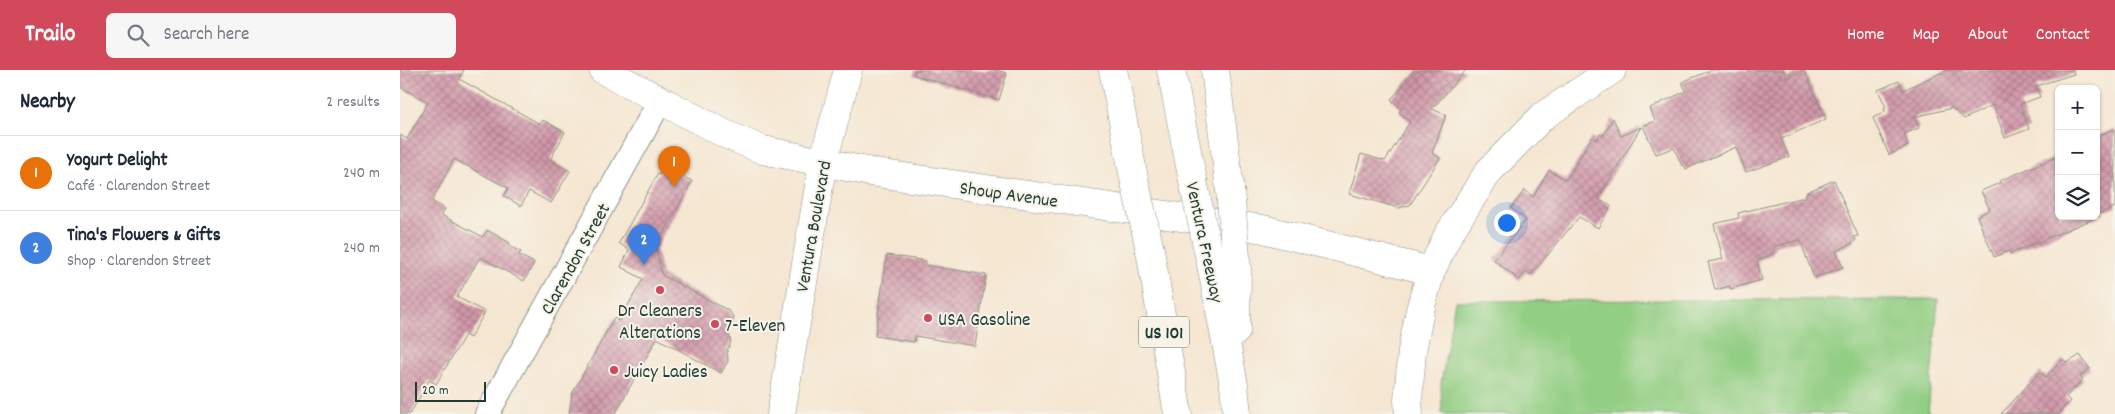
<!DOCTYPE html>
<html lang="en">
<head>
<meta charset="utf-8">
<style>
  body { margin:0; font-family:Dekko,sans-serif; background:#f6f6f7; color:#1f2937 }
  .controls { position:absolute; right:15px; top:15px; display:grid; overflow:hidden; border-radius:8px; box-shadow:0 1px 4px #0004 }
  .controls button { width:45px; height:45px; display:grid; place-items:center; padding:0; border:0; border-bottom:1px solid #e0e1e3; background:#fff; color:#1f2937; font:25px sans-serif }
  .scale { position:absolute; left:15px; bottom:12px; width:71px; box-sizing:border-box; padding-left:5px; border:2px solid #1f3d34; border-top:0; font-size:14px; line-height:18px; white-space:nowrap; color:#1f3d34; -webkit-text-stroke:4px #f7f3e8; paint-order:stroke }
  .you { position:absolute; left:1106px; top:152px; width:18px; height:18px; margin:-12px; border:4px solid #fff; border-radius:50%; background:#1a73e8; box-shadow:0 0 0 8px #1a73e833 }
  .badge { display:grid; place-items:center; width:32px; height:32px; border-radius:50%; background:#d1495b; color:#fff; font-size:16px; font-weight:700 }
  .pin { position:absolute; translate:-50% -41px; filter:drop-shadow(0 1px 2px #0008) }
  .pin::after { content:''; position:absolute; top:26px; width:18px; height:15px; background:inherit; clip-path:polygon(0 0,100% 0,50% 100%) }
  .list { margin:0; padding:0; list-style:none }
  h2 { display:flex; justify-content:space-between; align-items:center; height:65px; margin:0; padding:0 20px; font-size:21px }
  h2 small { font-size:16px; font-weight:400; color:#747a83 }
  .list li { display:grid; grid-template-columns:32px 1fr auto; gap:15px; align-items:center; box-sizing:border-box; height:75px; padding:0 20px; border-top:1px solid #e0e1e3 }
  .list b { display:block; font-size:19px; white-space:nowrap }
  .list p { margin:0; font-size:16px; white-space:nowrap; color:#747a83 }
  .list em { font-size:16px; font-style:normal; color:#747a83 }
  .icon { flex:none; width:28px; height:28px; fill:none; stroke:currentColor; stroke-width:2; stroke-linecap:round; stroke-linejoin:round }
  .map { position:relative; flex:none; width:1715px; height:344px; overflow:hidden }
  header { display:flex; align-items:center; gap:30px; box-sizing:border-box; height:70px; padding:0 25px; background:#d1495b; color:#fff }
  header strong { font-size:24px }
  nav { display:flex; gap:28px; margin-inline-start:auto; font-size:18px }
  .search { width:350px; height:45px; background:#f6f6f7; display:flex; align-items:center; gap:12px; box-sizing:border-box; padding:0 18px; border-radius:8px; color:#747a83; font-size:19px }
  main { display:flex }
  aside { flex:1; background:#fff }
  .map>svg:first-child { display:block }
</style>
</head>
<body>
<header>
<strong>Trailo</strong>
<div class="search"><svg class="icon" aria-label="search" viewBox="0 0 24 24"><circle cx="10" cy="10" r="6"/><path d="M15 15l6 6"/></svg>Search here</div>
<nav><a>Home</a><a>Map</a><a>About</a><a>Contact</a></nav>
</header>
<main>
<aside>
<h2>Nearby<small>2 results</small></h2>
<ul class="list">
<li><span class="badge" style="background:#e8710a">1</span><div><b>Yogurt Delight</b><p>Café · Clarendon Street</p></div><em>240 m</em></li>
<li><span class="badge" style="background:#3f7fe0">2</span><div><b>Tina's Flowers &amp; Gifts</b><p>Shop · Clarendon Street</p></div><em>240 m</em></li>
</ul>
</aside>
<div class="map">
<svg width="1715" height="344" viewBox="0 0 1715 344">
  <defs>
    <pattern id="building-cross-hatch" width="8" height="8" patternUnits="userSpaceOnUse" patternTransform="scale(1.25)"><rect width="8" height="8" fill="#d197a9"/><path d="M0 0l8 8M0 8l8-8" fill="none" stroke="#a97c8a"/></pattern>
  </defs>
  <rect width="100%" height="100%" fill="#f7f3e8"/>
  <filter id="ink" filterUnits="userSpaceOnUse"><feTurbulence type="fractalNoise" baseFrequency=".02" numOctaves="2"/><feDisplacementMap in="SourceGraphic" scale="10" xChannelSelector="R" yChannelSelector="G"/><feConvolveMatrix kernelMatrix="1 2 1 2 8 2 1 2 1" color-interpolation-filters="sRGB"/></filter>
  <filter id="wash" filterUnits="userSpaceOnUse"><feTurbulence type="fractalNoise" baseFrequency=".0096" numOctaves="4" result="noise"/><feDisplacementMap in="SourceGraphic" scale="20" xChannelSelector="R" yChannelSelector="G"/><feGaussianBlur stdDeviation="1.12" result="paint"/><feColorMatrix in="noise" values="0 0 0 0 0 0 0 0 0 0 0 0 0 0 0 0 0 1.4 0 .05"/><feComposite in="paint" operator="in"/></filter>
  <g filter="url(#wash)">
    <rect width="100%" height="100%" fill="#f5e6d1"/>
    <!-- green -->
    <polygon fill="#92ce83" stroke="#58865c" points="1538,229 1528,344 1042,344 1041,314 1055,231"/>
    <g id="blocks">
      <!-- building -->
      <g fill="url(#building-cross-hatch)">
        <polygon points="0,0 64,0 59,9 140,54 143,50 165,62 150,90 170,101 151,133 129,121 121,136 104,126 108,118 54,89 32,131 45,139 41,145 83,167 87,160 110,173 109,176 121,182 119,185 134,193 124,211 80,187 57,227 85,242 70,268 65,265 36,314 29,310 10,344 0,344 0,65 7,69 28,32 0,17"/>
        <polygon points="515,0 597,0 607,3 599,30 514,5"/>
        <polygon points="1018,0 1066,0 1032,39 1046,45 1032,83 1040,88 1010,135 999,138 949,124 961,84 985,91 1010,52 999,42 1001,39 991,29"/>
        <polygon points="1312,0 1384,0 1387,8 1404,0 1426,49 1381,69 1389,87 1346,102 1336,77 1286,99 1284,95 1282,96 1274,78 1256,84 1243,56 1255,51 1250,38 1286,21 1282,12"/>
        <polygon points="1547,0 1673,0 1674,4 1636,16 1640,27 1620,34 1629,59 1605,68 1593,35 1564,49 1552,38 1514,47 1519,58 1504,64 1508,76 1489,85 1473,48 1485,42 1484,38 1486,37 1478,20 1499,11 1503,20"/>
        <polygon points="1213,48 1221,66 1241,57 1198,129 1211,136 1198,158 1179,147 1131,205 1126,202 1119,210 1094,190 1126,150 1111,138 1125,120 1133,127 1149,100 1166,110 1192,67 1197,70 1200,64 1203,66"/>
        <polygon points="1715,59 1715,137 1696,145 1696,66"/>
        <polygon points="1659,86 1659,146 1700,146 1610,184 1609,181 1594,187 1577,146 1590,140 1581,121 1600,113 1599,111"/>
        <polygon points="269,100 292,111 256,178 262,205 329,241 334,248 328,261 331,272 327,280 328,291 321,303 257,268 215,344 169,344 172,324 214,248 219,251 243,209 221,197 229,180 219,173 257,105"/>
        <polygon points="1434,110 1458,166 1454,167 1456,170 1453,173 1436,181 1443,197 1414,208 1400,170 1375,176 1372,184 1357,191 1362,210 1330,219 1330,216 1315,220 1308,192 1323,189 1314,154 1339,148 1338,143 1405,127 1407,122"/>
        <polygon points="487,185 526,191 525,195 586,205 575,276 515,266 514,272 475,266"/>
        <polygon points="1680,285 1690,299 1680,306 1683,309 1666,327 1670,331 1658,344 1601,344 1640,302 1646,307 1663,289 1667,293"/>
      </g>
    </g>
  </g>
  <g filter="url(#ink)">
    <use href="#blocks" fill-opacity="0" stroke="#8a9282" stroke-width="1"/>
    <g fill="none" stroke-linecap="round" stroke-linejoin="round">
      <!-- minor casing -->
      <g stroke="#8a9282" stroke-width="26">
        <polyline id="minor" points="87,344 260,31"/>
      </g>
      <!-- tertiary casing -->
      <g stroke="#8a9282" stroke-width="29">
        <polyline id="tertiary" points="1009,344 1008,330 1012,281 1020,240 1031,201 1048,165 1089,101 1143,46 1212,0"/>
      </g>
      <!-- secondary casing -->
      <g stroke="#8a9282" stroke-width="29">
        <g id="secondary">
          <polyline points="203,0 325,64 363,80 476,103 863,159 1031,201"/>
          <polyline points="381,344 423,92 448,0"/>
        </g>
      </g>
      <!-- motorway casing -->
      <g stroke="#8a9282" stroke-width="29">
        <g id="motorway">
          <polyline points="713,0 734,108"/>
          <polyline points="771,0 793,111"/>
          <polyline points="815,0 830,120"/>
          <polyline points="750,180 778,344"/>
          <polyline points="812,199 834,315 837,344"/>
          <polyline points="836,261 837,198"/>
        </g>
      </g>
      <!-- minor -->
      <use href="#minor" stroke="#fff" stroke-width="24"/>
      <!-- tertiary -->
      <use href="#tertiary" stroke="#fff" stroke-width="28"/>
      <!-- secondary -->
      <use href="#secondary" stroke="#fff" stroke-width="28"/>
      <!-- motorway -->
      <use href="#motorway" stroke="#fff" stroke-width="28"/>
      <!-- motorway-bridge casing -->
      <g stroke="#8a9282" stroke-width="29" stroke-linecap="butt">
        <g id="motorway-bridge">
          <polyline points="734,108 750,180"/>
          <polyline points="793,111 812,199"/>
          <polyline points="830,120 837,198"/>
        </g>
      </g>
      <!-- motorway-bridge -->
      <use href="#motorway-bridge" stroke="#fff" stroke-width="28"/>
    </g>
  </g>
  <!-- markers -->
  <g fill="#d1495b" stroke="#f7f3e8" stroke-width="2">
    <circle cx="260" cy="220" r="5"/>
    <circle cx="528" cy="248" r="5"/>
    <circle cx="315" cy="254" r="5"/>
    <circle cx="214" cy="300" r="5"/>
  </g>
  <g text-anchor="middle" stroke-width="4" stroke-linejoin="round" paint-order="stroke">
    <!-- shield labels -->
    <rect fill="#f7f3e8" stroke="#60746a" stroke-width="1" x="739" y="246.5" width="50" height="31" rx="4"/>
    <g font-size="18" font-weight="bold" fill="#1f3d34">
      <text x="764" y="268">US 101</text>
    </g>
    <!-- street labels -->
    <g font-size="19" fill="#1f3d34" stroke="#f7f3e8">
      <text transform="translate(609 123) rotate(8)" y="7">Shoup Avenue</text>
      <text transform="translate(412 156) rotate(-80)" y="7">Ventura Boulevard</text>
      <text transform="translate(806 172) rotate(78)" y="7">Ventura Freeway</text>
      <text transform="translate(174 188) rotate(-61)" y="7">Clarendon Street</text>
    </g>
    <!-- poi labels -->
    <g font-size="19" fill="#1f3d34" stroke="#f7f3e8" text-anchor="start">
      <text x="260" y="246" text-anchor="middle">Dr Cleaners<tspan x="260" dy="22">Alterations</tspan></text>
      <text x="538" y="255">USA Gasoline</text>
      <text x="325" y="261">7-Eleven</text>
      <text x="224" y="307">Juicy Ladies</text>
    </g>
  </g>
</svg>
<div class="controls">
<button>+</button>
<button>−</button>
<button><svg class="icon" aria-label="layers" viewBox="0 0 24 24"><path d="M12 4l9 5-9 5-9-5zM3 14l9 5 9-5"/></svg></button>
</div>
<div class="scale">20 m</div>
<div class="you"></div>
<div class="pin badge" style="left:274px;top:117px;background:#e8710a">1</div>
<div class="pin badge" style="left:244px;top:195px;background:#3f7fe0">2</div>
</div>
</main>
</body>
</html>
